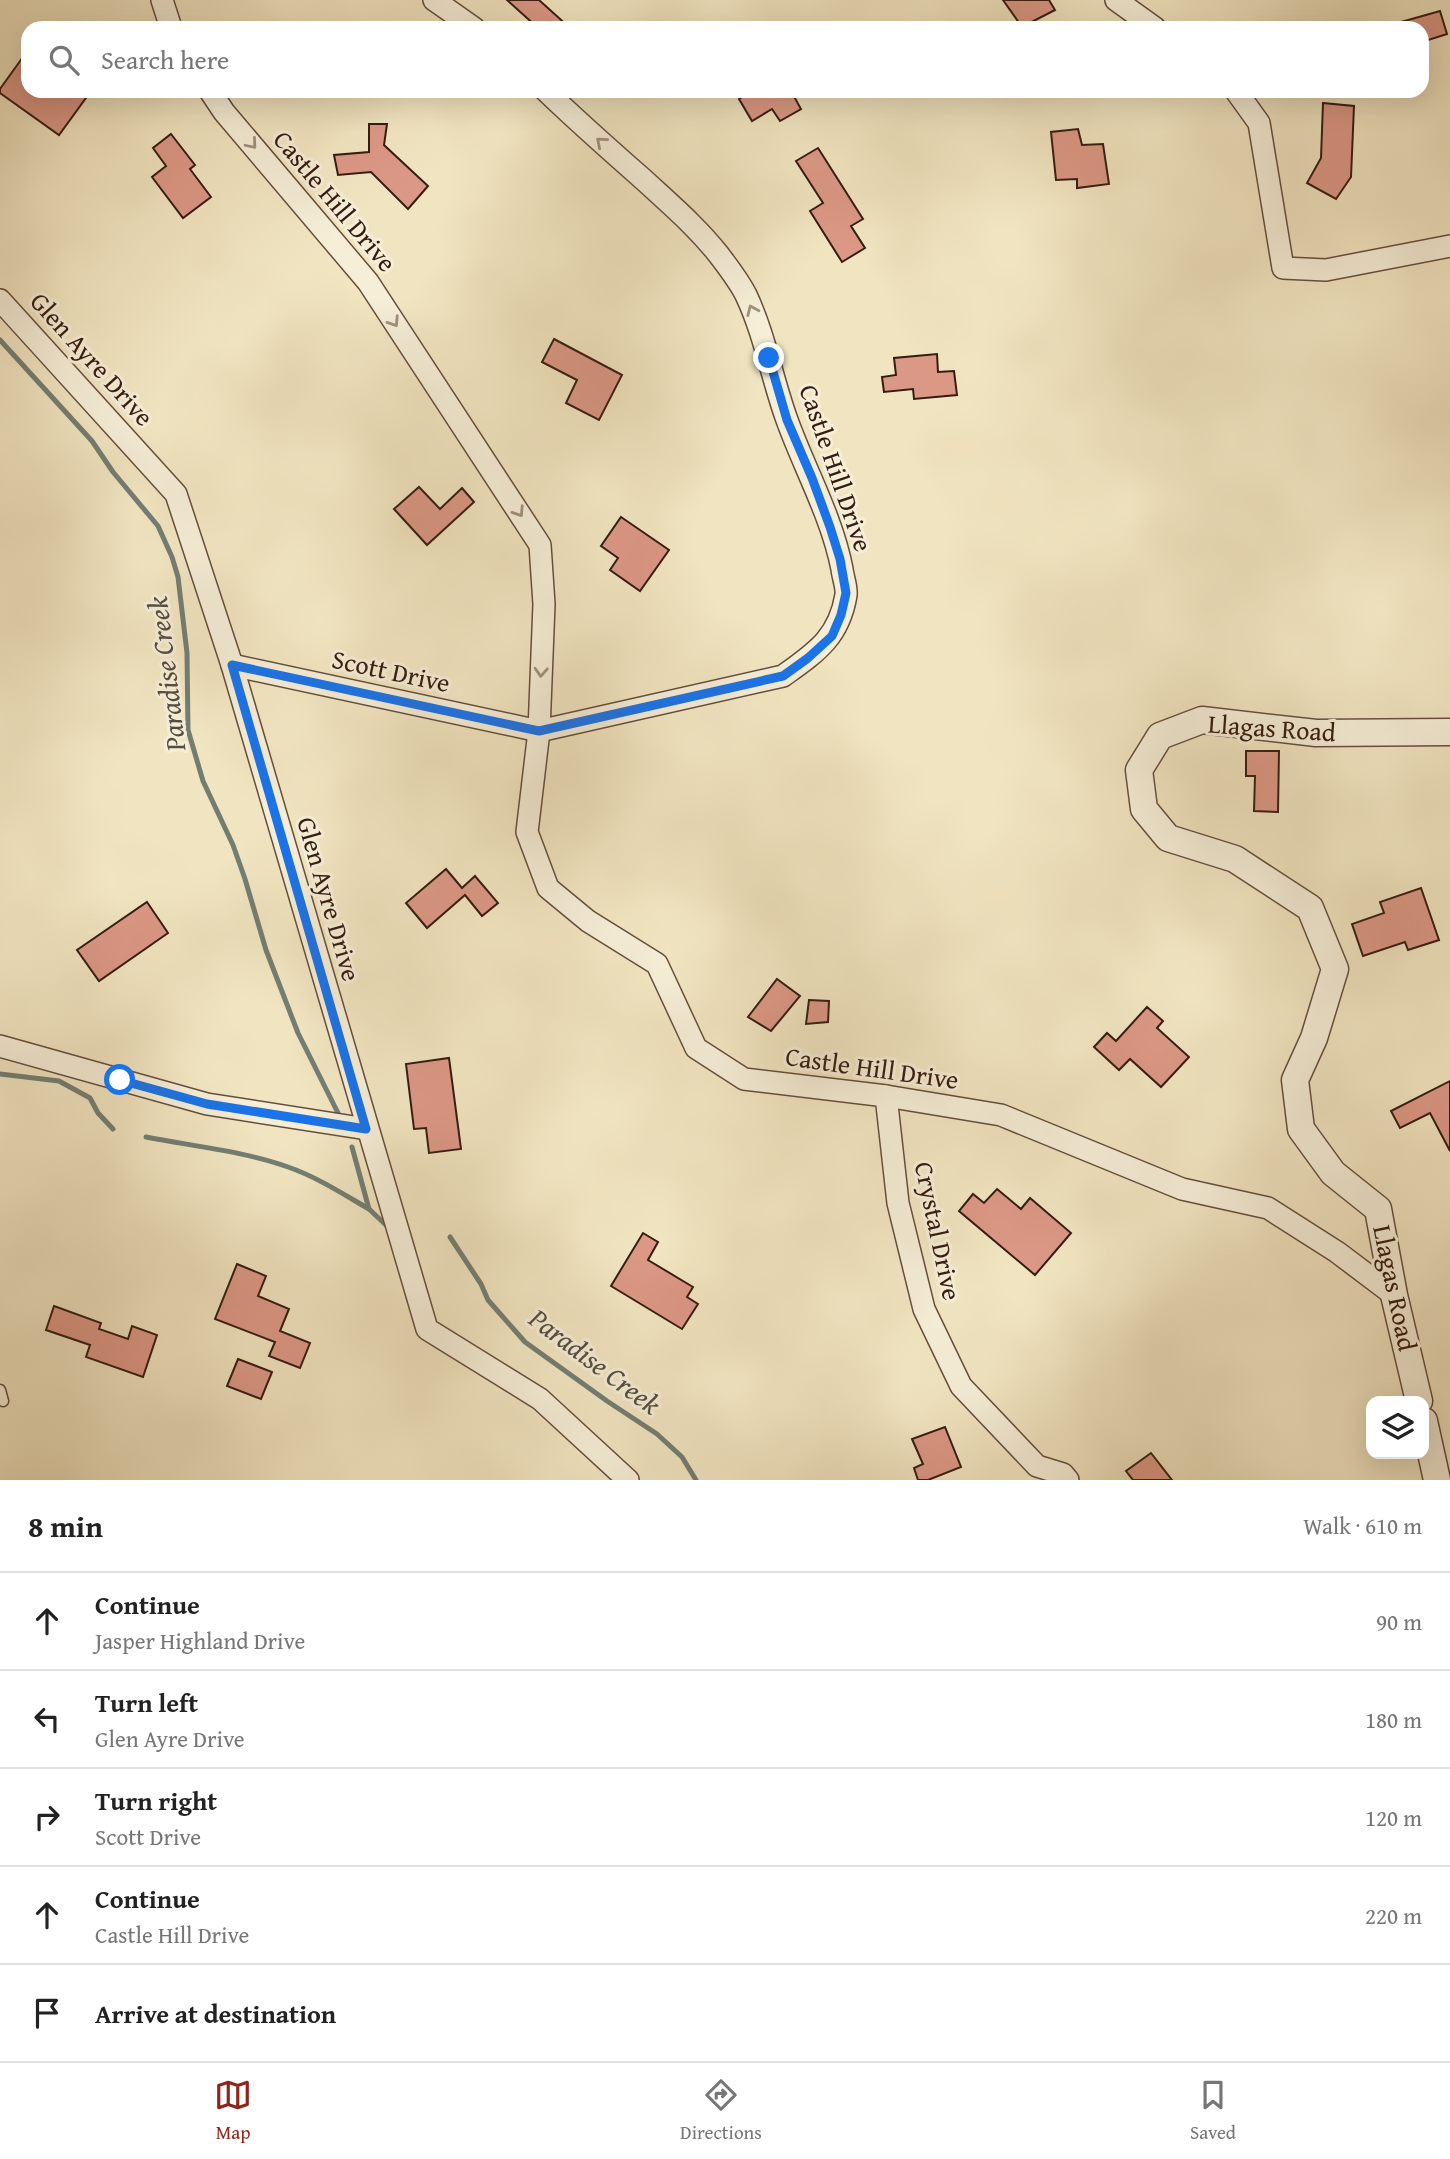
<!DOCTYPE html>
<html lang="en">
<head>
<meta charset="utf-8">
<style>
  body { margin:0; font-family:"Gentium Book Plus",serif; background:#f2f2f2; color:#222 }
  .controls { position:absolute; right:21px; bottom:21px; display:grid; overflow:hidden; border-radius:14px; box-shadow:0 7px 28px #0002 }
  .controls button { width:63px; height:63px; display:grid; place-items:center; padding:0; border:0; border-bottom:2px solid #e0e0e0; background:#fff; color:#222; font:35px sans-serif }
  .stop { position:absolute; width:21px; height:21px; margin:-16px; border:5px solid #1a73e8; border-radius:50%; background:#fff }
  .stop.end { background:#1a73e8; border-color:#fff; box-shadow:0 2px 7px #0008 }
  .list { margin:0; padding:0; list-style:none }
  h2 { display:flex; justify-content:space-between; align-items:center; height:91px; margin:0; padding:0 28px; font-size:30px }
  h2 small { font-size:23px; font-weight:400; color:#767676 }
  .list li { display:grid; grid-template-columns:46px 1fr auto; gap:21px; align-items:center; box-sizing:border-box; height:98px; padding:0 28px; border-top:2px solid #e0e0e0 }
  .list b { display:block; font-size:26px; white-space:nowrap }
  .list p { margin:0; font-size:23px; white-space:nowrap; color:#767676 }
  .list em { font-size:23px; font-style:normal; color:#767676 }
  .icon { flex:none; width:38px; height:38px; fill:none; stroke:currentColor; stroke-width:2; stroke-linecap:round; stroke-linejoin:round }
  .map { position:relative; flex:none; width:1450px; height:1480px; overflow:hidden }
  .search { position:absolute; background:#fff; box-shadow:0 7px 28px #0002; left:21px; right:21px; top:21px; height:77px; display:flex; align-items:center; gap:18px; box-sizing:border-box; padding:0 24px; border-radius:21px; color:#767676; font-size:26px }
  .sheet { height:581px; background:#fff }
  nav { display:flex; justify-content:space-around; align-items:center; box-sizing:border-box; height:98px; border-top:2px solid #e0e0e0; background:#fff; font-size:19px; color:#767676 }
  nav a { display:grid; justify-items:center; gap:4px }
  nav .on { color:#8f2418 }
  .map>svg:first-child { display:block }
</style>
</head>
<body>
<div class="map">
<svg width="1450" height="1480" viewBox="0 0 1450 1480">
  <rect width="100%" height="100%" fill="#f1e5c1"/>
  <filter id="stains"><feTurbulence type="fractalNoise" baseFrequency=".00286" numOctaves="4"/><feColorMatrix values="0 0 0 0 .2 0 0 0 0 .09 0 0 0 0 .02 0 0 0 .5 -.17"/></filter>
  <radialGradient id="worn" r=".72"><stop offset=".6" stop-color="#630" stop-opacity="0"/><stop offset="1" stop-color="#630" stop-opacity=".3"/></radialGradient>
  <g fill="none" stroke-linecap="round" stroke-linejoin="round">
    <!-- stream -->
    <g stroke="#737e73" stroke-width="5">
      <polyline points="0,340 92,441 113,472 158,526 172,557 178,577 187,653 188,730 203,781 233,845 245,879 266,950 298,1033 341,1119"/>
      <polyline points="0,1074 59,1081 90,1098 98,1113 113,1129"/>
      <path d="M146,1137C192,1146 243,1151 288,1167C317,1177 343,1194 369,1209"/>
      <polyline points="352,1147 369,1209 387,1226"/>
      <polyline points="450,1237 481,1284 488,1300 525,1342 607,1401 657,1434 682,1457 696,1480"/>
    </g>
  </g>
  <!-- building -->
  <g fill="#dc9886" stroke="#361c10" stroke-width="2">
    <polygon points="507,0 539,0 570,28 538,28"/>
    <polygon points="1003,0 1049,0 1055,10 1022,27"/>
    <polygon points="1440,11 1447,34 1422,42 1422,28 1395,28 1394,24"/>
    <polygon points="28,50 28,91 91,91 59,135 0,93 0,89"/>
    <polygon points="752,91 791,91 801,109 780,121 772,109 752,121 739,99"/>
    <polygon points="1323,103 1354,106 1351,177 1336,199 1307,183 1321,158"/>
    <polygon points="369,124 387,124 384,145 428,186 408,209 371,172 338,175 334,155 369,152"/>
    <polygon points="1078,129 1082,145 1103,144 1109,184 1077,188 1077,179 1056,180 1051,132"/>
    <polygon points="171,134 195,165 190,169 211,197 183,218 152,177 166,166 153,148"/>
    <polygon points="818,148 863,219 851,226 865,248 842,262 810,211 823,203 796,161"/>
    <polygon points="554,339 622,375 599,420 566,403 577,380 542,362"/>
    <polygon points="937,354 938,372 954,371 957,395 914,399 913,389 884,392 882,377 896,375 894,358"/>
    <polygon points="419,487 440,509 462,488 474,502 427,545 394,509"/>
    <polygon points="621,517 669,550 640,591 610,570 618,558 601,546"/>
    <polygon points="1246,751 1279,751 1278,812 1254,811 1255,776 1246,776"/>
    <polygon points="446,869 462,888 475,876 498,903 482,916 465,895 427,928 406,903"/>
    <polygon points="1421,888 1439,940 1408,950 1405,942 1363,956 1352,924 1384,913 1380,902"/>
    <polygon points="147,902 168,933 99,981 77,950"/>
    <polygon points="777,979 800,996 771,1031 748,1017"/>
    <polygon points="809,1000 829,1001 828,1022 806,1024"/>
    <polygon points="1147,1007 1163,1021 1157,1028 1189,1057 1161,1087 1130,1059 1119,1070 1094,1047 1107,1033 1116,1041"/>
    <polygon points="449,1058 461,1149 429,1153 426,1128 414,1129 406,1064"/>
    <polygon points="1450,1081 1450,1151 1430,1113 1400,1128 1391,1111"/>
    <polygon points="997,1189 1021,1209 1030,1198 1071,1233 1035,1275 959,1211 973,1194 984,1203"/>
    <polygon points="643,1233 658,1242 648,1260 693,1287 687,1297 698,1304 682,1329 611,1286"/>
    <polygon points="237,1264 266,1276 258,1296 289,1309 280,1331 310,1343 300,1368 269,1356 275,1342 215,1319"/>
    <polygon points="54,1306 101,1323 99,1329 128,1339 132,1326 157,1335 143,1377 86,1357 90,1345 46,1330"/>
    <polygon points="238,1359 272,1372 261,1399 227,1386"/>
    <polygon points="945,1427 961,1467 928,1480 918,1480 914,1468 923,1464 912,1439"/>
    <polygon points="1151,1453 1172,1480 1133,1480 1126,1471"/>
  </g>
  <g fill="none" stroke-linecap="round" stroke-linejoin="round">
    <!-- service casing -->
    <g stroke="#654e3c" stroke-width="13">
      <polyline id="service" points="0,1390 3,1401"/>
    </g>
    <!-- minor casing -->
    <g stroke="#654e3c" stroke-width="24">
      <g id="minor">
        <polyline points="162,0 171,28"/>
        <polyline points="434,0 474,28"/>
        <polyline points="1116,0 1155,28"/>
        <path d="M210,91L224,112L368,282L540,545L544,604L539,731L783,676C815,653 839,638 846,595C847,587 843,578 842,569C832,517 805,470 787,420C772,379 765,335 746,295C739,281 728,267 719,255C697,227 670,204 644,180C611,151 578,122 546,91"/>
        <polyline points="1236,91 1259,123 1283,268 1326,270 1450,246"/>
        <polyline points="0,300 176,494 232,665 427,1329 540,1399 628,1480"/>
        <polyline points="232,665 539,731 527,832 548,888 588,921 657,964 696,1048 744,1079 886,1096 1001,1115 1182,1189 1268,1208 1337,1252 1394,1295"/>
        <polyline points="0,1046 207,1104 367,1129"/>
        <polyline points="886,1096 898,1203 924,1309 961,1386 1037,1466 1063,1474 1068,1480"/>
      </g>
    </g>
    <!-- tertiary casing -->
    <g stroke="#654e3c" stroke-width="29">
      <g id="tertiary">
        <polyline points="1419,1401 1394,1295 1378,1209 1333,1173 1301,1129 1295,1080 1314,1038 1335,969 1310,908 1235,859 1168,838 1144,809 1139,770 1160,736 1202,720 1316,733 1450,732"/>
        <polyline points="1424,1421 1437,1480"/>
      </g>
    </g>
    <!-- service -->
    <use href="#service" stroke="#f6eed7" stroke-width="10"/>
    <!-- minor -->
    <use href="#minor" stroke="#f6eed7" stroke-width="21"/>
    <!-- tertiary -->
    <use href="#tertiary" stroke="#f6eed7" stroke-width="26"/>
  </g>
  <!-- one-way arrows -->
  <defs><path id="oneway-chevron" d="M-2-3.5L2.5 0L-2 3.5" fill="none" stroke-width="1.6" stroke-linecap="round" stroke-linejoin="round" transform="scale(1.75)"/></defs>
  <g stroke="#a0907d">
    <use href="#oneway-chevron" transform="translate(601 142) rotate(-139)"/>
    <use href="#oneway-chevron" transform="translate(252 144) rotate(50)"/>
    <use href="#oneway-chevron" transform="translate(752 310) rotate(-114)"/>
    <use href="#oneway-chevron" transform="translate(394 322) rotate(57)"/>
    <use href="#oneway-chevron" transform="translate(519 512) rotate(57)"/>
    <use href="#oneway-chevron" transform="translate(541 672) rotate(93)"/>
  </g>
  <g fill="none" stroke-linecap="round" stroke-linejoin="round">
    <!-- route -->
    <polyline stroke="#1a73e8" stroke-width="9" points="120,1080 207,1104 366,1129 232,665 539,731 783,676 808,658 832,636 841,615 846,593 840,559 830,527 812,478 787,420 769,358"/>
  </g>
  <g text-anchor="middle" stroke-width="6" stroke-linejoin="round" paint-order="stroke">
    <!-- street labels -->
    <g font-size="26" fill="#361c10" stroke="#f6eed7">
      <text transform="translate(335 201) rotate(50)" y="9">Castle Hill Drive</text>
      <text transform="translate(92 359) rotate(48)" y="9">Glen Ayre Drive</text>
      <text transform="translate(836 468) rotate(71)" y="9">Castle Hill Drive</text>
      <text transform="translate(391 671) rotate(12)" y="9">Scott Drive</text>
      <text transform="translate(1272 728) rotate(4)" y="9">Llagas Road</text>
      <text transform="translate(329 899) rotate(74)" y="9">Glen Ayre Drive</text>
      <text transform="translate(872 1068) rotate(8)" y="9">Castle Hill Drive</text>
      <text transform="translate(938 1231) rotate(78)" y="9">Crystal Drive</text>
      <text transform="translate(1395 1288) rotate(78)" y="9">Llagas Road</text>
    </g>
    <!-- water labels -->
    <g font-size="28" font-style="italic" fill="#544d42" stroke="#f6eed7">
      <text transform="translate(166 674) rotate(-97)" y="10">Paradise Creek</text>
      <text transform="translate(595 1361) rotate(37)" y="10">Paradise Creek</text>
    </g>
  </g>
  <rect width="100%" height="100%" filter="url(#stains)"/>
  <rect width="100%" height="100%" fill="url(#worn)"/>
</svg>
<div class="controls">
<button><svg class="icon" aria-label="layers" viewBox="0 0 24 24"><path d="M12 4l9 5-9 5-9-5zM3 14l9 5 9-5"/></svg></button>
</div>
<div class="stop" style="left:120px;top:1080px"></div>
<div class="stop end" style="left:769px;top:358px"></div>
<div class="search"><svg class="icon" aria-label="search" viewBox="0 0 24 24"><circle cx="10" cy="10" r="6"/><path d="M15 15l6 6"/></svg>Search here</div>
</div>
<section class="sheet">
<h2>8 min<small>Walk · 610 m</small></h2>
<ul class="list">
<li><svg class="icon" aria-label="ahead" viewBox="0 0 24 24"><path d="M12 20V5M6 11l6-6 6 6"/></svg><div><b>Continue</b><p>Jasper Highland Drive</p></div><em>90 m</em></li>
<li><svg class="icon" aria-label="left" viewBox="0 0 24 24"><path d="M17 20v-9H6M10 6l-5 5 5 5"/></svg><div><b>Turn left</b><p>Glen Ayre Drive</p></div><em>180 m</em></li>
<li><svg class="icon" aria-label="right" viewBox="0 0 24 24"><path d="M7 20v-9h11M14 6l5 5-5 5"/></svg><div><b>Turn right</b><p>Scott Drive</p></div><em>120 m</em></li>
<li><svg class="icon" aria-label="ahead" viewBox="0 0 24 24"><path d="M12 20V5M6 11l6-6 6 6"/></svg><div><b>Continue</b><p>Castle Hill Drive</p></div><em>220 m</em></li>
<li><svg class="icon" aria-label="arrive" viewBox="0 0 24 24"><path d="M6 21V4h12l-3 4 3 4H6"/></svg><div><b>Arrive at destination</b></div></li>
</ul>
</section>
<nav>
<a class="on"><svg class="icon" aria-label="map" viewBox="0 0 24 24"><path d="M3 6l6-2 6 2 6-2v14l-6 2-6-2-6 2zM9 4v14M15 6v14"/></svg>Map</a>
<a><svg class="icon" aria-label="directions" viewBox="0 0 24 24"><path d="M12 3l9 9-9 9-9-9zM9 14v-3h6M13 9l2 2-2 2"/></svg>Directions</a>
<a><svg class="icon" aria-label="saved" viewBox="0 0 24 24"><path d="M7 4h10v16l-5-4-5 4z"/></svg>Saved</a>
</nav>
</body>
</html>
